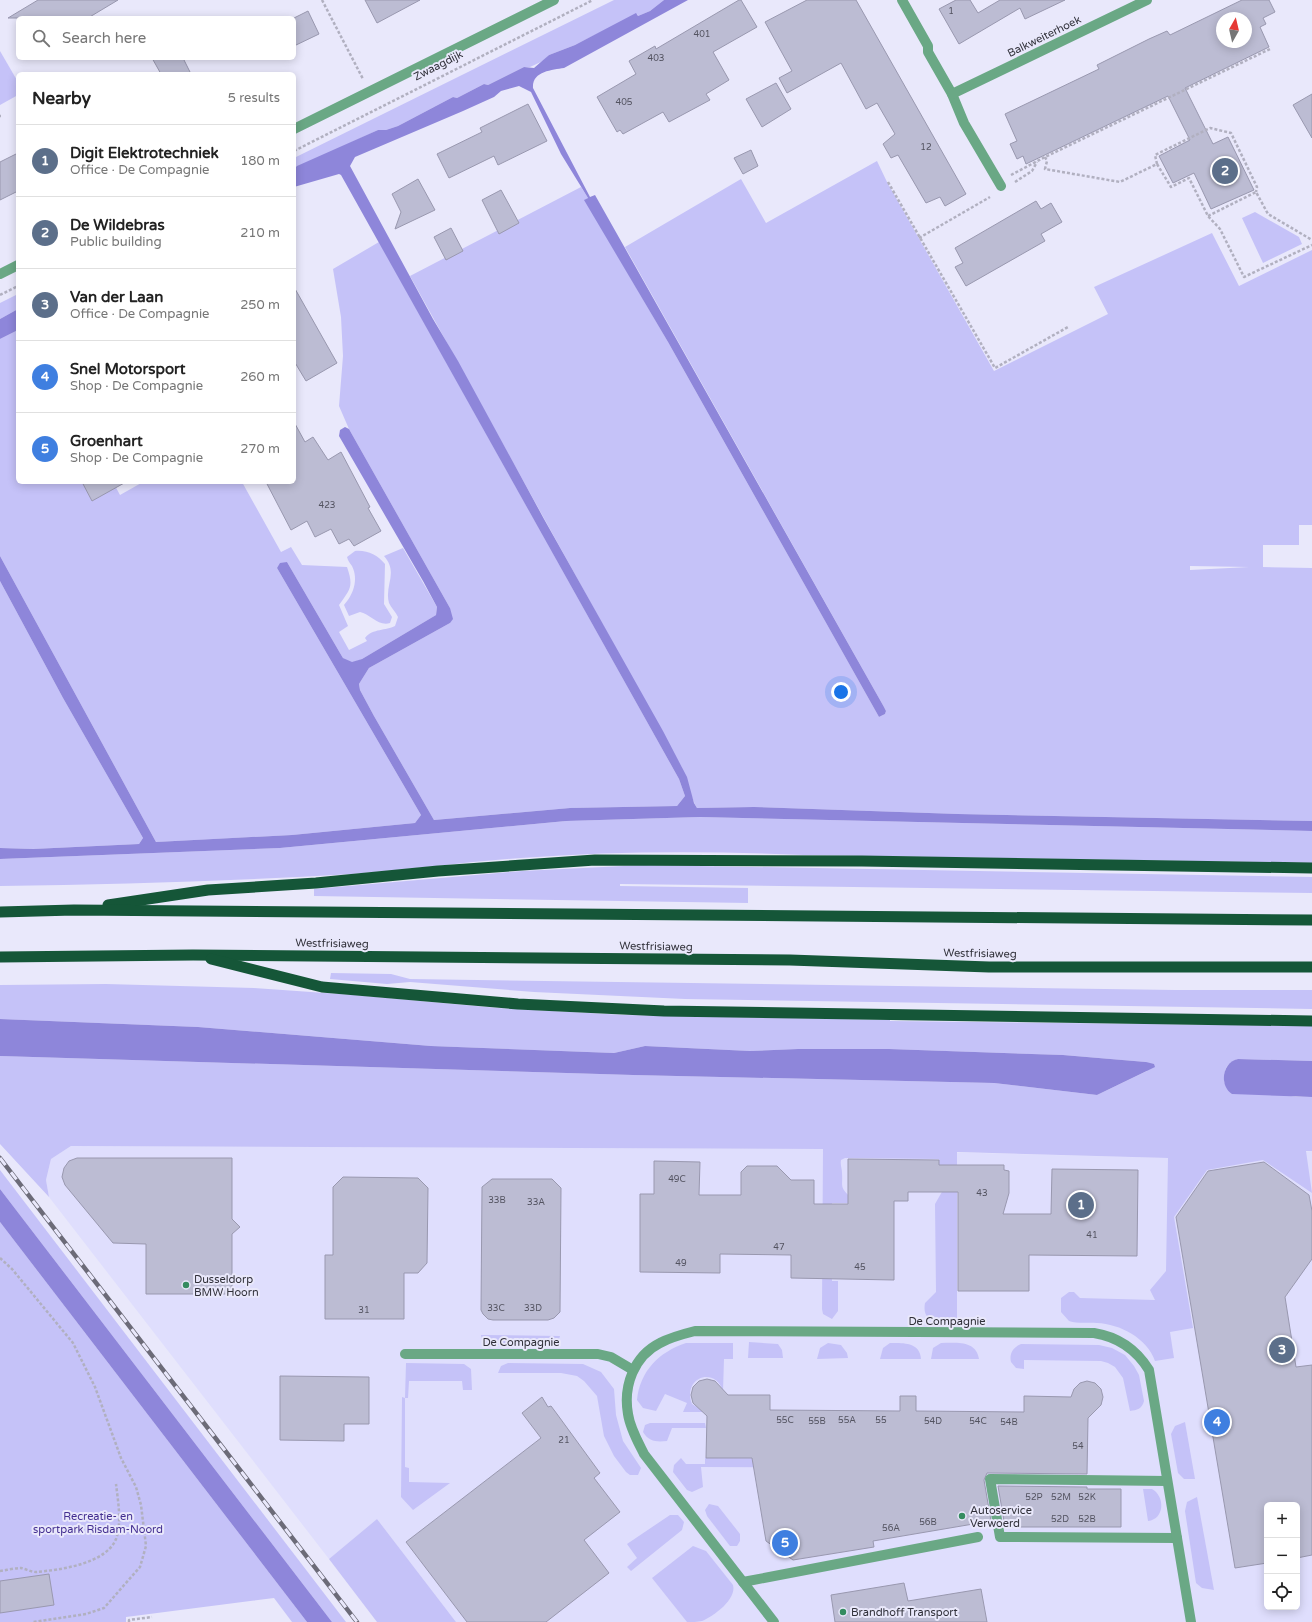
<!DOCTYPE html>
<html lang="en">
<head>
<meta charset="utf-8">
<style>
  body { margin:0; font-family:"Varela Round",sans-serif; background:#f2f2f2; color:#222 }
  .controls { position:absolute; right:12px; bottom:12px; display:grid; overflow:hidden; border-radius:6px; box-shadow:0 2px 10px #0003 }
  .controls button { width:36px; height:36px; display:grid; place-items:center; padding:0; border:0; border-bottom:1px solid #e0e0e0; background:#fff; color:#222; font:20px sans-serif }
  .compass { position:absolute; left:1216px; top:12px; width:36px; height:36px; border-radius:50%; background:#fff; box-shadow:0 2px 10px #0003; rotate:8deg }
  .you { position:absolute; left:841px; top:692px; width:14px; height:14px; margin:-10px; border:3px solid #fff; border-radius:50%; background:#1a73e8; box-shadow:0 0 0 6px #1a73e833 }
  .badge { display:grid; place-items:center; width:26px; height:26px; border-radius:50%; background:#358c60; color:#fff; font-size:13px; font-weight:700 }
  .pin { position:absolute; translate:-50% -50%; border:2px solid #fff; box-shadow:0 1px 4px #0006 }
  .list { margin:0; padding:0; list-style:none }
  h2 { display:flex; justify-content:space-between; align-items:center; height:52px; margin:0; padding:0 16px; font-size:17px }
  h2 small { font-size:13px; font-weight:400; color:#767676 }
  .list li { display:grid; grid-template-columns:26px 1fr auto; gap:12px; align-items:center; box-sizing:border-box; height:72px; padding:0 16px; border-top:1px solid #e0e0e0 }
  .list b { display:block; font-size:15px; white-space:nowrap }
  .list p { margin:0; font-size:13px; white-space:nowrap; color:#767676 }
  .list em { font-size:13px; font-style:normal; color:#767676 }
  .icon { flex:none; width:22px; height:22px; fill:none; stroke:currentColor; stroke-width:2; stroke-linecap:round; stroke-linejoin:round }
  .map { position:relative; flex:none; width:1312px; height:1622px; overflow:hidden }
  .search { position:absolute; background:#fff; box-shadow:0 2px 10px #0003; left:16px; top:16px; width:280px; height:44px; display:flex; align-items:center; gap:10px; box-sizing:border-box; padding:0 14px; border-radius:6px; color:#767676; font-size:15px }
  .panel { position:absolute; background:#fff; box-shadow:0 2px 10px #0003; left:16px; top:72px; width:280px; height:412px; border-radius:6px }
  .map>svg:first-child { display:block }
</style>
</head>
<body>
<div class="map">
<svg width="1312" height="1622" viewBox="0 0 1312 1622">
  <rect width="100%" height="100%" fill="#e9e8fb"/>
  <!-- built -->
  <path fill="#dfdefd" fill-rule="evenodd" d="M71,1146L823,1149L1168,1158L1169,1164L1312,1151V1622H456L377,1519L329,1559L49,1197L46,1180L51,1159ZM1267,1505H1297V1607H1267Z"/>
  <!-- green -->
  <g fill="#c5c2f8" fill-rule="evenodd">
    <polygon points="614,0 664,0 650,11 638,16 637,14 575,45 549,55 543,61 530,67 524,67 488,85 484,84 457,98 453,97 398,126 386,130 378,130 294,169 294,158"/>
    <polygon points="0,51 18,82 18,95 0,105"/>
    <path d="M877,161L887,182L994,371L1108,314L1094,287L1212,233L1239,286L1312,250V525H1299V545H1263V567L1312,568V821L958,814L754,807L697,808C691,799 687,778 681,766L410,276L581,187L588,198L585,200L668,342L879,717L885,714L886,711L884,707L625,247L741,179L766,223ZM1190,566L1249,567L1190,570Z"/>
    <polygon points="1255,212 1299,237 1302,244 1263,263 1242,218"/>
    <polygon points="379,242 679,779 685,796 677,806 570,808 434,820 374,716 360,690 359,684 369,668 450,623 450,608 349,429 339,406 343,356 341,317 333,269"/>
    <polygon points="18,294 18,309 0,319 0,303"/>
    <path d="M18,330V482H113L120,495L143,482H242L281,552L291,547L302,565L347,567C354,587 350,589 339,605L348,626L339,632L349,650L367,641L365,638C373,628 386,631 395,626L398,617C396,612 391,608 389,603C384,585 399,573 384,556L403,548L437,607L436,615L362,659L352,663L343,658L340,653L287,562L277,568L421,815L415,823L292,835L156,842L0,556V339Z"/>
    <path d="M355,551C368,550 377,555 385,564L384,604L392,617L390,623C379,627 370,614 360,612L349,616L344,605C353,595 359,580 352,566C350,563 348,561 347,557Z"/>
    <polygon points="0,581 63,698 143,838 139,844 33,849 0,848"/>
    <path d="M700,817L1312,831V863L804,855C710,851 615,851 521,858C464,862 408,870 352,874C235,881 117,884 0,886V859L280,848L566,821Z"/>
    <polygon points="644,865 1312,877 1312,893 620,884 620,886 748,888 748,903 314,896 314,889 522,871"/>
    <polygon points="331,973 391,974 410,979 1175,990 1312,990 1312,1009 685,999 534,992 410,982 387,984 330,979"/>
    <path d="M106,984L254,988L354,995L498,1008L624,1015L890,1020V1021L1312,1026V1061L1238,1059C1224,1065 1225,1069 1224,1083L1296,1097H1312V1151H1306L1312,1193L1263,1160L1207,1170L1174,1217L1193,1328L1170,1332L1174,1358L1155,1361C1147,1338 1120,1324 1097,1323C1088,1322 1078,1324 1069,1321L1061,1312V1298L1069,1292H1074L1080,1298L1155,1300L1150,1290L1166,1271L1168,1158L957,1152V1322C943,1322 921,1325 925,1303L936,1292L935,1204L943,1190L939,1179V1159L845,1158L841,1160C840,1165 842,1168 842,1173C843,1187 839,1186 850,1197V1203H832V1281H838V1311L832,1319L823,1314L822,1309L823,1149L71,1146L51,1159L46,1180L49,1197L0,1144V1056L633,1075L994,1083L1097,1095L1147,1071L1146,1062L1063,1055L889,1049H798L750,1051L645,1046L614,1053L431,1046L198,1027L0,1019V985Z"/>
    <polygon points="0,1170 346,1622 332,1622 0,1189"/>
    <polygon points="0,1222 307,1622 292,1622 274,1598 126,1617 126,1622 0,1622"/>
    <polygon points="481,1335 560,1336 558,1342 552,1345 486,1345 482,1340"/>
    <polygon points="749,1342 778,1344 782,1350 783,1358 748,1358"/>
    <path d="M686,1343H733V1359H724L723,1391C715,1366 682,1377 692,1404L705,1412H683L687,1403L665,1394L656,1411L643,1408L637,1400C640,1371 659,1352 686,1343Z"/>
    <polygon points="828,1343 841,1345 847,1353 848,1358 817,1359 820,1348"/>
    <path d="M890,1343C903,1343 920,1342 921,1359H880L883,1348Z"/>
    <path d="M941,1343C956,1343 976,1340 979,1359H931L933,1348Z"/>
    <path d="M1021,1344L1099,1345L1112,1348L1125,1355L1134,1366L1139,1375L1144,1401C1142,1409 1137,1410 1130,1411L1123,1378L1115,1367L1108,1363L1101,1361L1024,1360V1369L1016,1368L1011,1362C1009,1354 1013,1347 1021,1344Z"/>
    <polygon points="406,1363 464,1364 471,1369 472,1390 463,1390 462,1381 409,1381 408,1398 405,1398 405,1467 409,1468 409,1482 450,1483 413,1510 401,1497 402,1397 405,1398"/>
    <polygon points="508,1363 583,1364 601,1372 614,1389 616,1415 623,1441 641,1468 638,1475 630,1475 626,1472 614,1456 604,1436 597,1396 584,1381 577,1376 561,1373 498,1373 501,1366"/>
    <polygon points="1185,1422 1195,1479 1184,1479 1178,1473 1171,1434 1175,1426"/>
    <path d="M650,1423H705L706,1428H672L667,1441C657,1442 649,1442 643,1432L645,1425Z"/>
    <polygon points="681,1458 686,1464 705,1464 705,1458 1024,1460 1023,1468 701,1467 703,1487 692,1492 687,1490 673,1472 674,1465"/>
    <path d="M1143,1489H1152C1165,1496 1165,1519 1148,1521Z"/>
    <polygon points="1197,1497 1214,1590 1202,1588 1196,1583 1185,1511 1187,1502"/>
    <polygon points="709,1504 718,1506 740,1534 740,1541 737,1546 730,1546 707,1516 705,1510"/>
    <polygon points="670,1515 678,1515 684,1522 682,1530 631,1571 627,1567 637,1558 627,1544"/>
    <polygon points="377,1519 456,1622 377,1622 329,1559"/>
    <path d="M693,1546L706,1551L733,1585C737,1599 714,1616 702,1621C698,1622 691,1622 687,1622L652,1578Z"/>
  </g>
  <!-- water -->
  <g fill="#8e86da">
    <path d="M664,0H688L564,68C552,70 532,71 533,88L590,197L595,195L884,707L886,711L885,714L879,717L668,342L584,200L588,198L561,154L531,92L519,86L501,91L494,97L463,111L355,157L350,166L433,319L458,361L544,519L663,731L687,777L694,803L697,808L754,807L958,814L1312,821V831L700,817L566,821L280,848L0,859V848L33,849L139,844L143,838L63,698L0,581V556L156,842L292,835L415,823L421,815L277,568L280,563L287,562L340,653L343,658L352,662L362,659L436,615L437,607L423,581L339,436L340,430L345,427L349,429L450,608L453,619L450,623L369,668L359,684L360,690L374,716L434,820L570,808L677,806L685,796L679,779L341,175L339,174L294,187V169L297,166L378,130H386L398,126L453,97L457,98L484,84L488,85L524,67L534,68L549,55L575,45L636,13L638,16L650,11Z"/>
    <polygon points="18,309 18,330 0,339 0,319"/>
    <polygon points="0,1019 198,1027 431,1046 614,1053 645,1046 750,1051 798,1049 889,1049 1063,1055 1146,1062 1154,1064 1155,1067 1097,1095 994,1083 633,1075 0,1056"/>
    <path d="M1238,1059L1312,1061V1097L1232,1094C1219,1086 1222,1062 1238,1059Z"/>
    <polygon points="0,1189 332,1622 307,1622 297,1609 0,1222"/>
  </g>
  <!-- building -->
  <g fill="#bcbcd3" stroke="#9998af" fill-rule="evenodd">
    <polygon points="38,0 118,0 88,18 8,18"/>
    <polygon points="365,0 420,0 377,23"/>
    <polygon points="739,0 741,0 757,27 713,52 729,80 706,94 710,100 669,122 663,112 623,134 620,130 617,132 597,97 636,74 629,61 655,46 656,49"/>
    <polygon points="807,0 856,0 966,194 945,206 940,197 926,203 898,155 891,158 883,144 895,134 877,103 866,109 841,63 787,93 779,78 792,71 765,22"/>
    <polygon points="956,0 970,0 978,13 1000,0 1065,0 1025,19 1020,8 959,44 939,9"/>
    <path d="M1242,0H1269L1275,12L1263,18L1266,24L1260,27L1269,47L1185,88L1213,144L1228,137L1254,190L1211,209L1194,173L1173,183L1159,156L1190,140L1168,96L1026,164L1023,156L1017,159L1010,144L1017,141L1005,114L1099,69L1097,65L1149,39L1167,31L1170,35ZM1222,18H1246V42H1222Z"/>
    <polygon points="308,11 319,34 294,46 294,18"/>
    <polygon points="152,58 183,58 191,74 161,74"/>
    <polygon points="776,83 791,109 762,127 746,99"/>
    <polygon points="1312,94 1312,138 1293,105"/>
    <polygon points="528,104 547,141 498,165 494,156 449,178 437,154 482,132 480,128"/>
    <polygon points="751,150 758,166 743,174 734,158"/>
    <polygon points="18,153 18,191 0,200 0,162"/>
    <polygon points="418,179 435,210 395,229 401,212 392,194"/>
    <polygon points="501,190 519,223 499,234 482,200"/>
    <polygon points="1036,201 1041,209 1051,203 1062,222 1041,234 1045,241 966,286 955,267 963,263 955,248"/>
    <polygon points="451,228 463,251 446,260 434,237"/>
    <polygon points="294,287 337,363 306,381 294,361"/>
    <polygon points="294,422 305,442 313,437 328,460 341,452 370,507 368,508 381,531 354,546 349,539 339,544 331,529 315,537 307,521 291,530 266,482 294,482"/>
    <polygon points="82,482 126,482 92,501"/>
    <polygon points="77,1158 232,1158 232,1219 240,1227 232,1234 232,1294 146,1294 146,1244 113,1243 65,1185 62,1177 64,1168 69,1161"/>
    <polygon points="848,1159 939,1160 939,1165 1004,1165 1004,1170 1009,1171 1009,1193 1003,1214 1051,1214 1052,1169 1138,1170 1137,1256 1029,1255 1029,1291 958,1291 958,1192 908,1192 908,1201 894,1201 894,1280 791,1278 791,1255 720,1254 720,1273 640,1272 640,1194 654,1194 654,1161 700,1162 699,1195 741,1195 741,1172 747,1166 777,1166 791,1180 814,1180 814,1204 848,1204"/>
    <polygon points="1264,1162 1309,1195 1312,1211 1312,1259 1285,1297 1296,1367 1312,1365 1312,1555 1297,1558 1297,1505 1267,1505 1267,1563 1235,1568 1176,1217 1208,1171"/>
    <polygon points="343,1177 418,1178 428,1188 427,1263 418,1273 404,1273 404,1319 325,1319 325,1255 333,1255 333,1187"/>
    <polygon points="492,1179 552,1179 561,1188 560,1312 554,1318 548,1320 493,1320 488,1319 483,1314 481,1310 482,1187"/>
    <polygon points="280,1376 369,1377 369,1424 344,1424 344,1441 280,1440"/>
    <polygon points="707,1379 715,1381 728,1395 770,1395 770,1410 900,1411 900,1396 916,1396 916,1411 1024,1412 1024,1396 1071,1397 1074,1389 1080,1383 1087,1381 1095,1383 1101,1389 1103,1397 1101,1405 1088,1418 1087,1474 987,1473 984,1480 991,1521 873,1541 874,1547 793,1560 766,1541 752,1458 706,1458 707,1416 693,1403 691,1395 693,1387 699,1381"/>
    <polygon points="542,1397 548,1407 551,1406 557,1414 600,1473 594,1478 620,1512 584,1540 609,1573 546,1622 467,1622 406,1542 541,1438 522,1413"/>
    <polygon points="998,1486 1087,1487 1087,1489 1121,1489 1121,1527 1005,1527"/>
    <polygon points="49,1574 54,1605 0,1613 0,1581"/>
    <polygon points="904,1583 908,1601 981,1589 987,1622 835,1622 831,1595"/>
  </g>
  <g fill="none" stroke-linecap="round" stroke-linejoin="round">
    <!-- path -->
    <g stroke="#b1b0c0" stroke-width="2.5" stroke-dasharray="3 2" stroke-linecap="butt">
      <polyline points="322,0 363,79"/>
      <polyline points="0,116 1,116"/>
      <polyline points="294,151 593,0"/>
      <polyline points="1045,157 1047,161 1045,169 1120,182 1157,164 1171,187 1189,178 1208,216 1220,229 1244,277 1312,245"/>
      <polyline points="1157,164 1155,155 1210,128 1231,133 1257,187 1256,192"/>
      <polyline points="1011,175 1045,157 1270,49"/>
      <polyline points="888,182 995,368 1068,327"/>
      <polyline points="1015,182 1032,171 1037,162"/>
      <polyline points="1208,216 1256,192 1268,214 1312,240"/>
      <polyline points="919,238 990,197"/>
      <polyline points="0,295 18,286"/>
      <polyline points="0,1258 12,1269 73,1343 95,1387 121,1458 136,1487 141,1505 146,1546 140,1567 104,1608 86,1614 33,1622"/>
      <path d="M0,1571C7,1570 15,1568 21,1568C26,1569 31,1572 36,1572C59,1570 106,1564 116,1539C122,1523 118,1501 116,1484"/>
      <polyline points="129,1622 129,1620 152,1617"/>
    </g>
    <!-- service -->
    <g stroke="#6aa885" stroke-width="10">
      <polyline points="1167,1481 990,1479 1000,1537 1177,1538"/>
      <polyline points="743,1582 978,1537"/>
    </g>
    <!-- minor -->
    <g stroke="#6aa885" stroke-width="10">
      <polyline points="902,0 928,46 928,52 952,94 964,123 1001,186"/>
      <polyline points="952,94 1147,0"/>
      <polyline points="405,1354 598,1354 611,1357 633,1370"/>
      <path d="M774,1622L644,1454C638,1442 630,1428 628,1414C623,1386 634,1356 660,1343C671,1337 683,1334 695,1331L1094,1333C1119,1337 1136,1349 1149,1370L1191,1622"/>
    </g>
    <!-- tertiary -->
    <g stroke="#6aa885" stroke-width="10">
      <polyline points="294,129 554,0"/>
      <polyline points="0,274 18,265"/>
    </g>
    <!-- trunk -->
    <g stroke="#155638" stroke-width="11">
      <polyline points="108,905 208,890 316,883 438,871 595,860 862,861 1312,868"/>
      <polyline points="0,912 74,910 1312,920"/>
      <polyline points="0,957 193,955 790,960 989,967 1312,967"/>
      <polyline points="211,959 322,987 518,1004 664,1011 1312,1021"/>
    </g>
    <!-- rail casing -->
    <g stroke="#6c6b78" stroke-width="4.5">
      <polyline id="rail" points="0,1158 357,1622"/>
    </g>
    <!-- rail -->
    <use href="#rail" stroke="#e9e8fb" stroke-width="3" stroke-dasharray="9" stroke-linecap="butt"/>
  </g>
  <!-- markers -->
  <g fill="#358c60" stroke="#e9e8fb" stroke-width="1.5">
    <circle cx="186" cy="1285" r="4"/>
    <circle cx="962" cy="1516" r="4"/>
    <circle cx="843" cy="1612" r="4"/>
  </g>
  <g text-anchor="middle" stroke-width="4" stroke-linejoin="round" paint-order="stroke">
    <!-- number labels -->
    <g font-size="9" fill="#535360">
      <text x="951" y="14">1</text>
      <text x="702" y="37">401</text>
      <text x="656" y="61">403</text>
      <text x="624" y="105">405</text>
      <text x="926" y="150">12</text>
      <text x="327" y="508">423</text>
      <text x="677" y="1182">49C</text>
      <text x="982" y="1196">43</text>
      <text x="497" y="1203">33B</text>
      <text x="536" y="1205">33A</text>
      <text x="1092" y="1238">41</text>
      <text x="779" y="1250">47</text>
      <text x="681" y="1266">49</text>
      <text x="860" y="1270">45</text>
      <text x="496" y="1311">33C</text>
      <text x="533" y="1311">33D</text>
      <text x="364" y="1313">31</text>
      <text x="785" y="1423">55C</text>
      <text x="847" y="1423">55A</text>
      <text x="881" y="1423">55</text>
      <text x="817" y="1424">55B</text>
      <text x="933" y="1424">54D</text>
      <text x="978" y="1424">54C</text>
      <text x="1009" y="1425">54B</text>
      <text x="564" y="1443">21</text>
      <text x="1078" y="1449">54</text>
      <text x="1034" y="1500">52P</text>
      <text x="1061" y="1500">52M</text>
      <text x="1087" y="1500">52K</text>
      <text x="1060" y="1522">52D</text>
      <text x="1087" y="1522">52B</text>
      <text x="928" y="1525">56B</text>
      <text x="891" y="1531">56A</text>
    </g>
    <!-- street labels -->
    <g font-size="11" fill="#303039" stroke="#e9e8fb">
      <text transform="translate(1044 36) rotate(-26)" y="4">Balkweiterhoek</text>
      <text transform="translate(438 65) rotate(-27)" y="4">Zwaagdijk</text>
      <text transform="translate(332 943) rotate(1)" y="4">Westfrisiaweg</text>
      <text transform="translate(656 946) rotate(1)" y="4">Westfrisiaweg</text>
      <text transform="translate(980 953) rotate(1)" y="4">Westfrisiaweg</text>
      <text x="947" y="1325">De Compagnie</text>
      <text x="521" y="1346">De Compagnie</text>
    </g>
    <!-- poi labels -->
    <g font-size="11" fill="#303039" stroke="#e9e8fb" text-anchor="start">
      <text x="194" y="1283">Dusseldorp<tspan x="194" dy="13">BMW Hoorn</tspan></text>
      <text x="970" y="1514">Autoservice<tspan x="970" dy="13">Verwoerd</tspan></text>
      <text x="851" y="1616">Brandhoff Transport</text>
    </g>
    <!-- park labels -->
    <g font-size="11" fill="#442f91" stroke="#e9e8fb">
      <text x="98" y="1520">Recreatie- en<tspan x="98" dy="13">sportpark Risdam-Noord</tspan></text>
    </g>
  </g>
</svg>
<div class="controls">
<button>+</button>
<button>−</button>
<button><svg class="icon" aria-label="locate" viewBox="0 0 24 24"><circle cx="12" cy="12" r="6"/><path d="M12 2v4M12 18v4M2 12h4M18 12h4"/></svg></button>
</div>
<svg class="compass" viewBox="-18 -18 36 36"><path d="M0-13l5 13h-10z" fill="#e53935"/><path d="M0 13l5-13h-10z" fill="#767676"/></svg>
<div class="you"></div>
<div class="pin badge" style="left:1081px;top:1205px;background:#5c6f8a">1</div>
<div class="pin badge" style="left:1225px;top:171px;background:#5c6f8a">2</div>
<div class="pin badge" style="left:1282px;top:1350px;background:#5c6f8a">3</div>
<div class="pin badge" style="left:1217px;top:1422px;background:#3f7fe0">4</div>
<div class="pin badge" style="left:785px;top:1543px;background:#3f7fe0">5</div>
<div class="search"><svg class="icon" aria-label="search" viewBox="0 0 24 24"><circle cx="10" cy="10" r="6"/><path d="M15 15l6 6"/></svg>Search here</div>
<section class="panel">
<h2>Nearby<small>5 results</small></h2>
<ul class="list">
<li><span class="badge" style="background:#5c6f8a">1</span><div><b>Digit Elektrotechniek</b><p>Office · De Compagnie</p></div><em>180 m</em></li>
<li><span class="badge" style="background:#5c6f8a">2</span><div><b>De Wildebras</b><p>Public building</p></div><em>210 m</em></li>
<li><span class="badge" style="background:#5c6f8a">3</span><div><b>Van der Laan</b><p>Office · De Compagnie</p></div><em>250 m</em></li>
<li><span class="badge" style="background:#3f7fe0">4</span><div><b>Snel Motorsport</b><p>Shop · De Compagnie</p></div><em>260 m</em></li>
<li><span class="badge" style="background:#3f7fe0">5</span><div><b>Groenhart</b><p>Shop · De Compagnie</p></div><em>270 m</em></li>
</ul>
</section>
</div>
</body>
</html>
